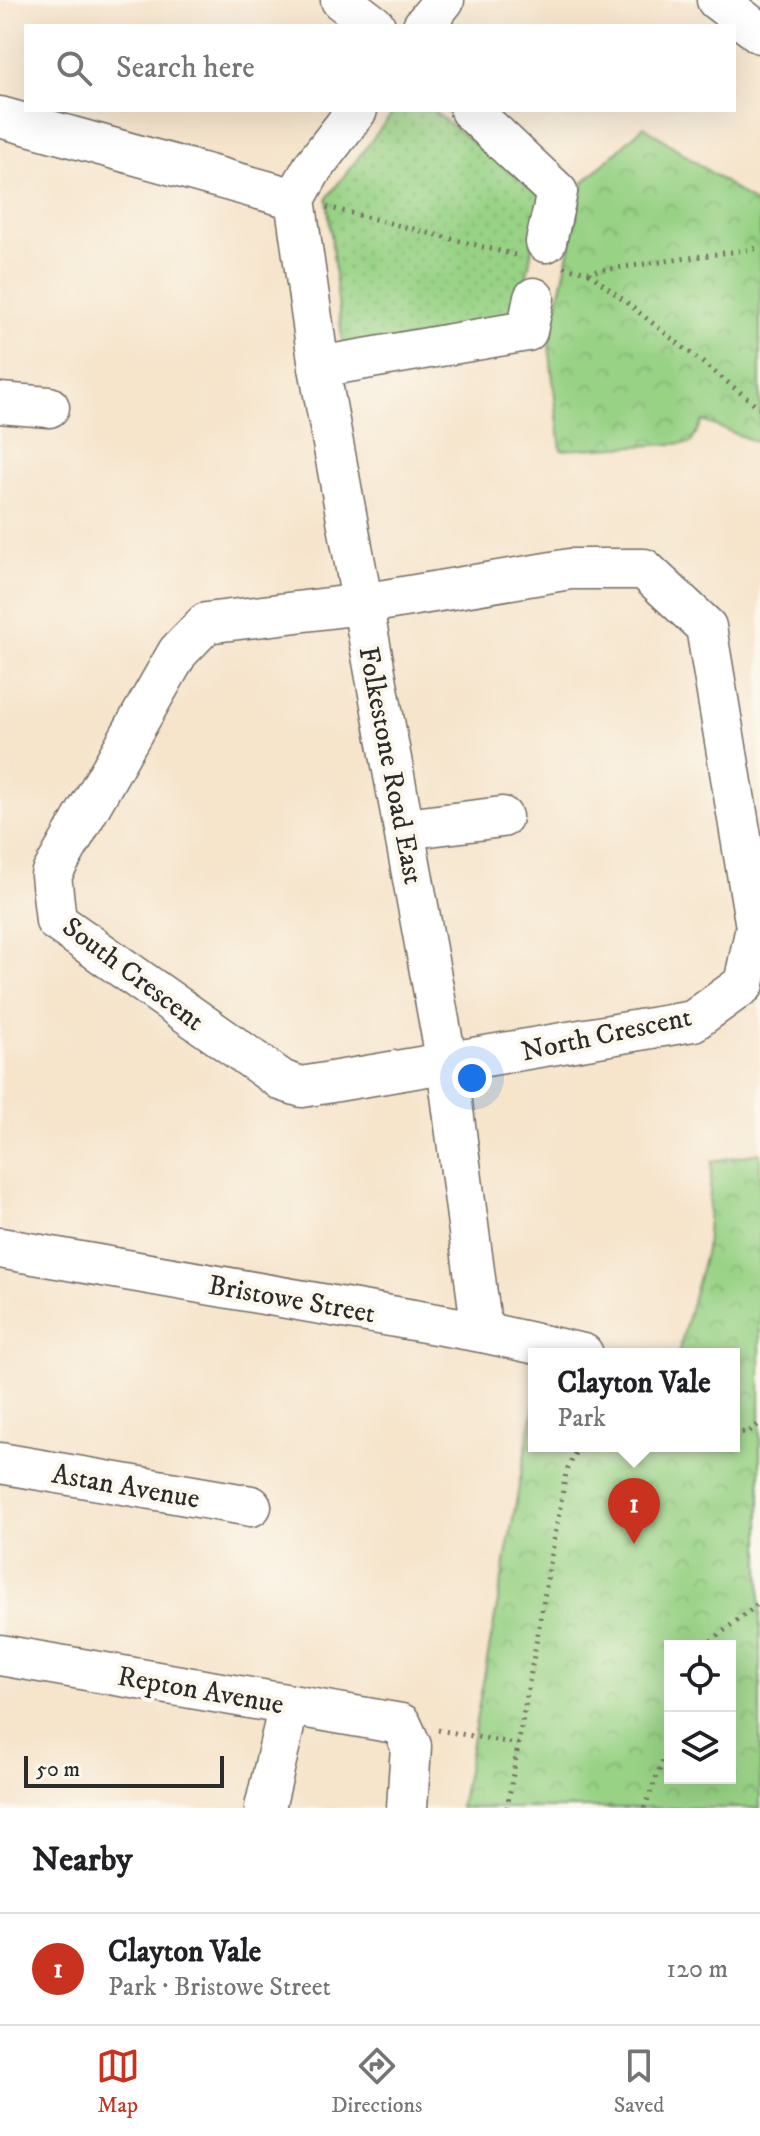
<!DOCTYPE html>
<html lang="en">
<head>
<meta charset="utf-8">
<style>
  body { margin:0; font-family:"IM FELL DW Pica",serif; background:#f6f6f6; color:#202124 }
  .controls { position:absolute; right:24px; bottom:24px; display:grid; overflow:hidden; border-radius:0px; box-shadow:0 8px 32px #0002 }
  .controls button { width:72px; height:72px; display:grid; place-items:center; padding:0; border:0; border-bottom:2px solid #e0e0e0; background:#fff; color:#202124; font:40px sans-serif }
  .scale { position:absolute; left:24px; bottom:20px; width:200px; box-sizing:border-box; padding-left:8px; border:4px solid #2b2b2b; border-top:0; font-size:22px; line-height:28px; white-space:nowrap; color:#2b2b2b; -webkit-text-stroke:6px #fbf7ec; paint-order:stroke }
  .you { position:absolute; left:472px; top:1078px; width:28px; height:28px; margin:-20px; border:6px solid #fff; border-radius:50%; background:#1a73e8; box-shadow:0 0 0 12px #1a73e833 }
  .badge { display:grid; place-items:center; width:52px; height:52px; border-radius:50%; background:#c8321e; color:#fff; font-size:26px; font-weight:700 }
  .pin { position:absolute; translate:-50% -66px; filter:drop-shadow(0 2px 4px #0008) }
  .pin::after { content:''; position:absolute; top:42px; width:28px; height:24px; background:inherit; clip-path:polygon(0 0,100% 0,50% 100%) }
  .popup { position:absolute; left:528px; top:1348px; width:212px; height:104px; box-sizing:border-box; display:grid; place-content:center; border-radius:0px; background:#fff; filter:drop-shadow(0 2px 6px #0005); font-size:26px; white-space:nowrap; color:#757577 }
  .popup b { font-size:30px; color:#202124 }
  .popup::after { content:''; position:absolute; left:50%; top:100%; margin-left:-16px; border:16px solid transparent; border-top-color:#fff }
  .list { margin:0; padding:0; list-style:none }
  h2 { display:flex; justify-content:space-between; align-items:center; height:104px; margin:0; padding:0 32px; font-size:34px }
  h2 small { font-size:26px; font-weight:400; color:#757577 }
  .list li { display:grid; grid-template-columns:52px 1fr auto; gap:24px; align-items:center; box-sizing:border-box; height:112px; padding:0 32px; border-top:2px solid #e0e0e0 }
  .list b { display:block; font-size:30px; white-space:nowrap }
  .list p { margin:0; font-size:26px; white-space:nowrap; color:#757577 }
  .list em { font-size:26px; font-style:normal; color:#757577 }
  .icon { flex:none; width:44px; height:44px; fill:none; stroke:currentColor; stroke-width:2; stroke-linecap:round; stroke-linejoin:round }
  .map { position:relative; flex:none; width:760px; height:1808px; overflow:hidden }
  .search { position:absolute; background:#fff; box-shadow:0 8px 32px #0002; left:24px; right:24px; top:24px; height:88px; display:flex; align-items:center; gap:20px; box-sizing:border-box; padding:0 28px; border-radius:0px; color:#757577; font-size:30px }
  .sheet { height:216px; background:#fff }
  nav { display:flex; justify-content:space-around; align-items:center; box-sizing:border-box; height:112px; border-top:2px solid #e0e0e0; background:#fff; font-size:22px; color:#757577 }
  nav a { display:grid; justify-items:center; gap:4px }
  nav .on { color:#c8321e }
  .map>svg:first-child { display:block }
</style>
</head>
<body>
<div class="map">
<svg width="760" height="1808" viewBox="0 0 760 1808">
  <defs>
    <pattern id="grass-dots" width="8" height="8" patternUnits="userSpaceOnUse" patternTransform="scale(2)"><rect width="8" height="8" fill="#98d285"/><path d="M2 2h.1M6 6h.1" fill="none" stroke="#83b473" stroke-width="1.8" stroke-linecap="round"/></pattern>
    <pattern id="park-crowns" width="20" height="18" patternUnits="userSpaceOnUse" patternTransform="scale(2)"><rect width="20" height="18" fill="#98d285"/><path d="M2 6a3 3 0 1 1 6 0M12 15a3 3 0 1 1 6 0" fill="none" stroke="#83b473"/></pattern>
  </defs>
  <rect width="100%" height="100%" fill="#fbf7ec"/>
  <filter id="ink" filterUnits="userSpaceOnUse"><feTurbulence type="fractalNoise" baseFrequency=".0125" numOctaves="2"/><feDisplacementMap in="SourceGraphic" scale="16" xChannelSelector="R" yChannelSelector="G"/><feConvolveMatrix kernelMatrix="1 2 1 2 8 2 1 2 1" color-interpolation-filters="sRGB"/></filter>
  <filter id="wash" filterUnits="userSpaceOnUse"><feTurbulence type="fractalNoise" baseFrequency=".006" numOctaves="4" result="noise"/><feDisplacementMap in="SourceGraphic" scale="32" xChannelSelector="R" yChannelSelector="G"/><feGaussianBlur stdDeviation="1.8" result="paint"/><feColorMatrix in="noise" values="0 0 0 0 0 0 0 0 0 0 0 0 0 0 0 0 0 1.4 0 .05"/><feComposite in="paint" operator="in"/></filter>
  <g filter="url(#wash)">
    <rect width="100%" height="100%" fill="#f6e4cb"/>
    <!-- grass -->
    <polygon fill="url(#grass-dots)" stroke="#627e58" stroke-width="2" points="395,110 432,110 542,197 518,321 343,348 327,198"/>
    <!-- park -->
    <g fill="url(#park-crowns)" stroke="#627e58" stroke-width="2" fill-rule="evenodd">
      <polygon points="644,126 760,207 760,468 756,464 759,443 703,421 691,443 561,450 549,345 584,182"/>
      <path d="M760,1153V1808H460L534,1404V1446H734V1354H678L706,1250L712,1161ZM670,1646H730V1778H670Z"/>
    </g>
  </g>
  <g filter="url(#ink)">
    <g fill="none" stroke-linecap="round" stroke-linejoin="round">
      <!-- minor casing -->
      <g stroke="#726c63" stroke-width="43">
        <g id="minor">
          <polyline points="341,0 375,26"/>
          <polyline points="717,0 760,33"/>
          <polyline points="423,26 444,0"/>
          <polyline points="470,110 557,192 546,242"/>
          <polyline points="0,117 295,199"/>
          <polyline points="295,199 319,367 447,1064 482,1332"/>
          <polyline points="295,199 313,167 357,110"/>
          <polyline points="319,367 527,331 534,298"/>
          <polyline points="0,403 49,407"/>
          <polygon points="570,569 644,569 706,627 756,927 744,984 693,1021 302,1087 283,1081 56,921 51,875 178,652 206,623 362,604"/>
          <polyline points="405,829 502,817"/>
          <polyline points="0,1248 482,1332 583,1354"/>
          <polyline points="0,1463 251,1506"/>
          <polyline points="0,1655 401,1724 411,1746 407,1808"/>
          <polyline points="265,1808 289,1705"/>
        </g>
      </g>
      <!-- path -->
      <g stroke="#726c63" stroke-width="5" stroke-dasharray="2 6" stroke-linecap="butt">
        <polyline points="327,207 519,256"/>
        <polyline points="564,267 588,272 760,248"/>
        <polyline points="589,273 760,408"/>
        <polyline points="734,1434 750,1431 760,1423"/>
        <polyline points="705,1646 760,1602"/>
        <polyline points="438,1730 518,1744"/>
        <polyline points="507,1808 566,1473 578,1446"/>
        <polyline points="644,1808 670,1744"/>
      </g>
      <!-- minor -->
      <use href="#minor" stroke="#fff" stroke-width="40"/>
    </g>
  </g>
  <g text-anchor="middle" stroke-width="8" stroke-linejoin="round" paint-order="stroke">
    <!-- street labels -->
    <g font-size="28" fill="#2b2b2b" stroke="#fbf7ec">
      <text transform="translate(392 765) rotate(79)" y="10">Folkestone Road East</text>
      <text transform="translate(134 973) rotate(37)" y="10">South Crescent</text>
      <text transform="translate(606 1033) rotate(-12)" y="10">North Crescent</text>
      <text transform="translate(292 1298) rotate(10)" y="10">Bristowe Street</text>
      <text transform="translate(126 1485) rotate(10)" y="10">Astan Avenue</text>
      <text transform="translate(201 1689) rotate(10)" y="10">Repton Avenue</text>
    </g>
  </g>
</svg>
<div class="controls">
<button><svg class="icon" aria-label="locate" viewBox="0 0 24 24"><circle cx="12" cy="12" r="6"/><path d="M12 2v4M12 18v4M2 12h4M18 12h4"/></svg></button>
<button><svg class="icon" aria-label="layers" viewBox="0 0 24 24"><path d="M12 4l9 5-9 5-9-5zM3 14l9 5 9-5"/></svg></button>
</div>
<div class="scale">50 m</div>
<div class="you"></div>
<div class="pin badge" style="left:634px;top:1544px">1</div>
<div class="popup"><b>Clayton Vale</b>Park</div>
<div class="search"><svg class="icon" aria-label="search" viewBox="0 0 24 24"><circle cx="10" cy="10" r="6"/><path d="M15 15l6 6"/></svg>Search here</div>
</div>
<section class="sheet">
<h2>Nearby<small></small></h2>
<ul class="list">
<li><span class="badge">1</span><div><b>Clayton Vale</b><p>Park · Bristowe Street</p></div><em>120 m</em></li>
</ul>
</section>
<nav>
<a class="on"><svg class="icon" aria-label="map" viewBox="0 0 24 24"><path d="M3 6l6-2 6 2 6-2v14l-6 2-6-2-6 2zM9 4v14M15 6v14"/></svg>Map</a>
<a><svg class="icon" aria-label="directions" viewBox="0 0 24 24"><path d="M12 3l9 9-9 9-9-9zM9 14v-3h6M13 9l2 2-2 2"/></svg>Directions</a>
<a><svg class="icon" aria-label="saved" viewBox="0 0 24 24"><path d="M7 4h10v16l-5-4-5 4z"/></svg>Saved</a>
</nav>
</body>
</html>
